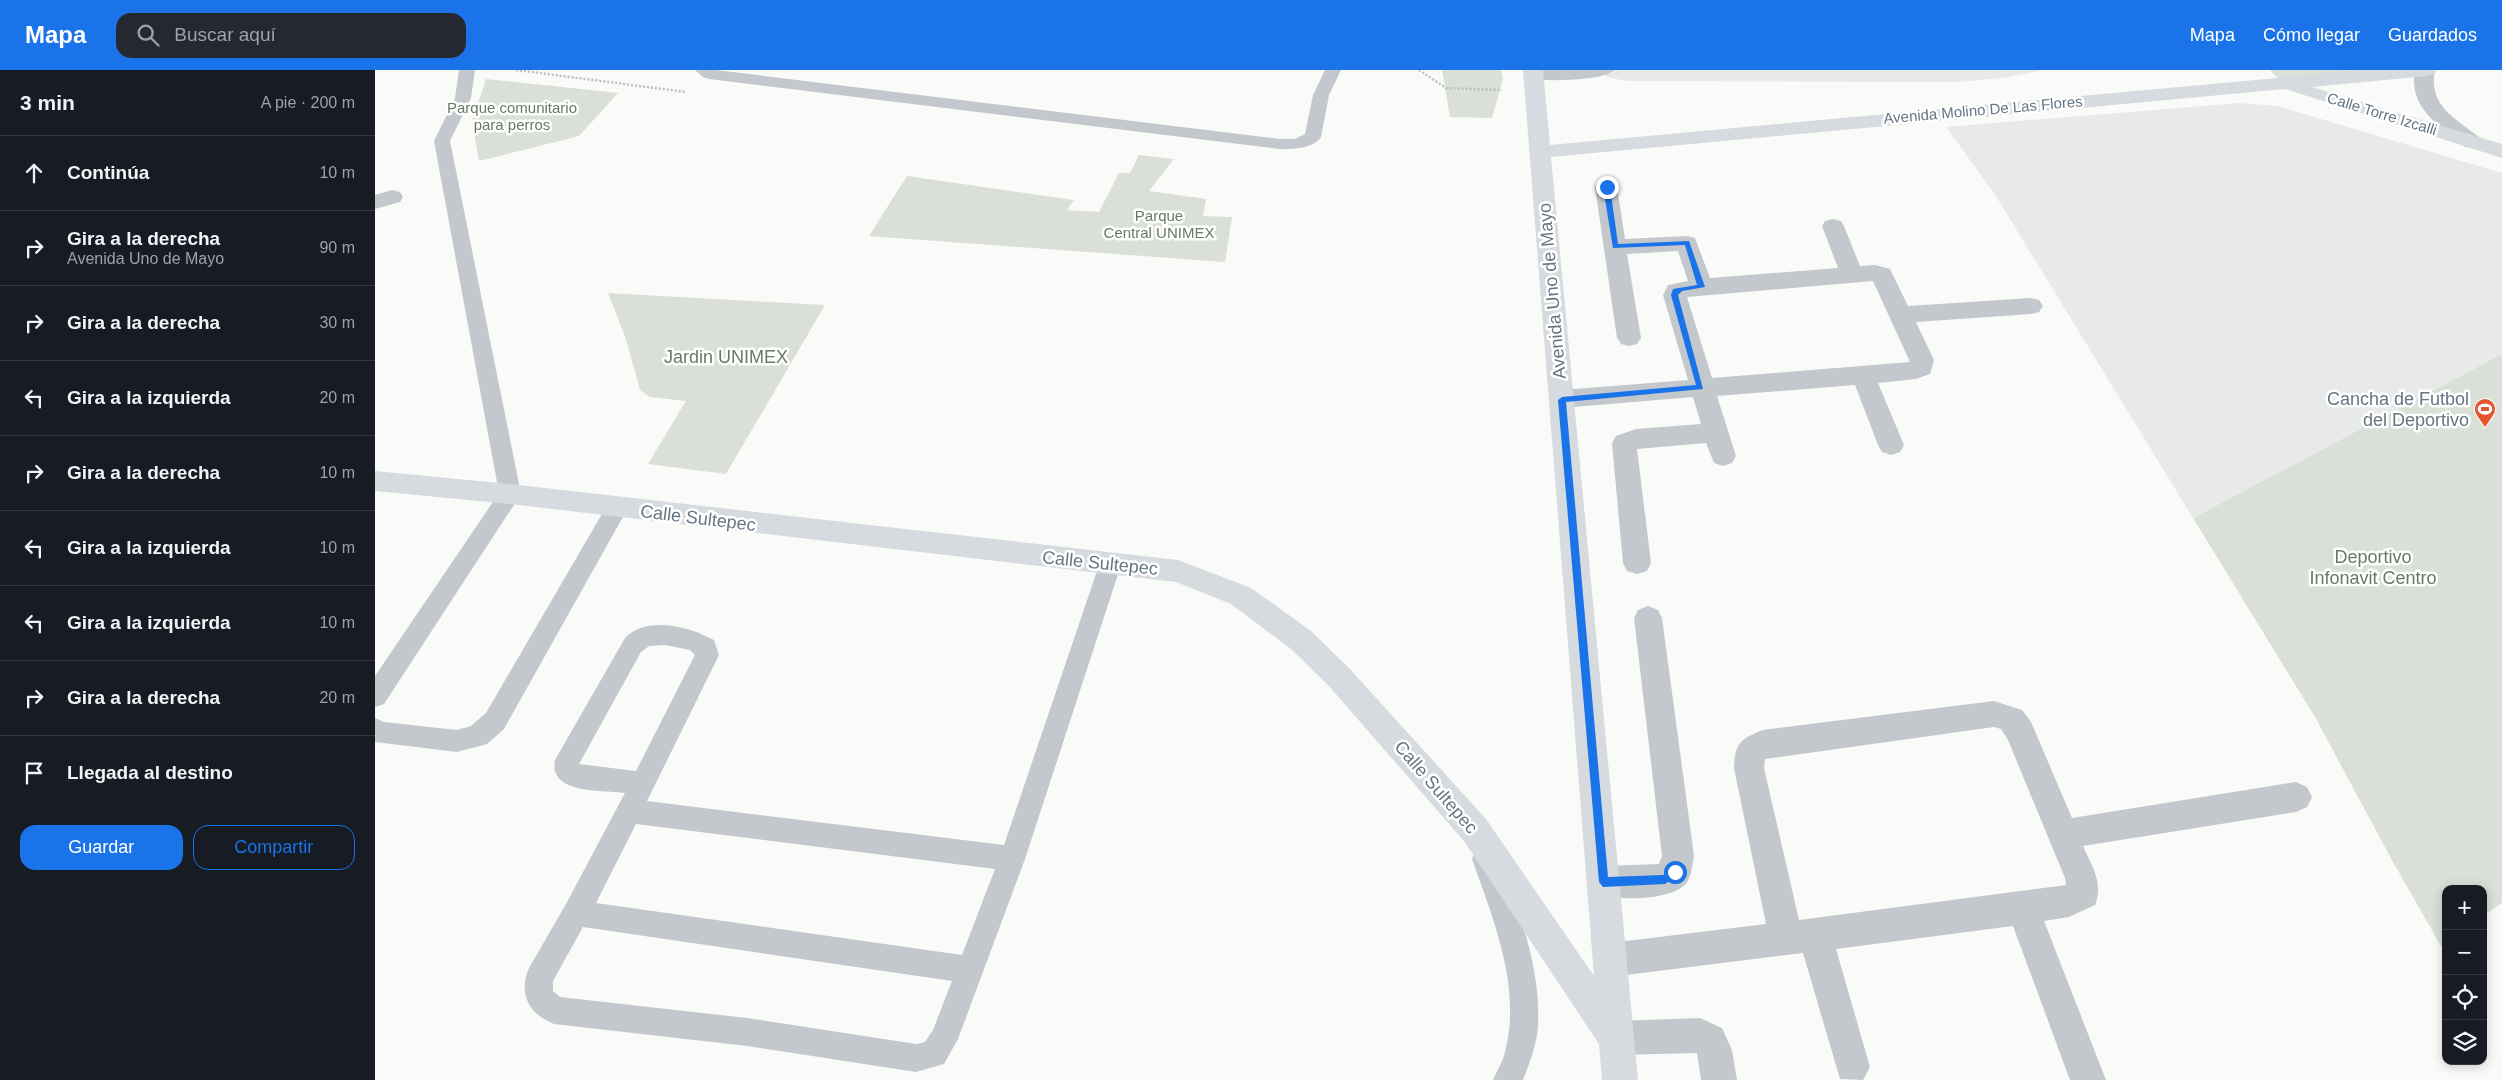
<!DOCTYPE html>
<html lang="es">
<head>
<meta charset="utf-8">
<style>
  body { margin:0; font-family:Arial,sans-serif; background:#242831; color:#f1f3f6 }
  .controls { position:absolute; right:15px; bottom:15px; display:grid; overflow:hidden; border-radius:10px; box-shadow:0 2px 12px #0003 }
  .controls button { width:45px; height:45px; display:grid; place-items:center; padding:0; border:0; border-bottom:1px solid #363941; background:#171b24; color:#f1f3f6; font:25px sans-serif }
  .stop { position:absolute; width:15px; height:15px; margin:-11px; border:4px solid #1a73e8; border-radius:50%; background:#fff }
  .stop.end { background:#1a73e8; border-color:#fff; box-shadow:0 1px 5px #0008 }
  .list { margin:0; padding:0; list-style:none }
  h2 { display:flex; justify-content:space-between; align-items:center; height:65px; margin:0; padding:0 20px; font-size:21px }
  h2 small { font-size:16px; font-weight:400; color:#9ea1a6 }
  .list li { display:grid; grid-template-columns:32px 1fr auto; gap:15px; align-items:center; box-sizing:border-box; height:75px; padding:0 20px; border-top:1px solid #363941 }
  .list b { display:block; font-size:19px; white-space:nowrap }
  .list p { margin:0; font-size:16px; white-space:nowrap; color:#9ea1a6 }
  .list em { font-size:16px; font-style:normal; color:#9ea1a6 }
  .actions { display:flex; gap:10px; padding:15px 20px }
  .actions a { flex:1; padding:11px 0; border:1px solid #1a73e8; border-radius:15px; text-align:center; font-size:18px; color:#1a73e8 }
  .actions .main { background:#1a73e8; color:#fff }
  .icon { flex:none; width:28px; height:28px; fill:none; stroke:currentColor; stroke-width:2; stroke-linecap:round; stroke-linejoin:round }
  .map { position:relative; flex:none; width:2127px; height:1010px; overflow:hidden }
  header { display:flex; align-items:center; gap:30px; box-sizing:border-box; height:70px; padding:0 25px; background:#1a73e8; color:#fff }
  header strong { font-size:24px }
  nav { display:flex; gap:28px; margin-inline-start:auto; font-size:18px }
  .search { width:350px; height:45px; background:#242831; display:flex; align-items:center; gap:12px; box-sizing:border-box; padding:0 18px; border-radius:15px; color:#9ea1a6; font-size:19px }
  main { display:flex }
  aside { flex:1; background:#171b24 }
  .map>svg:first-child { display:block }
</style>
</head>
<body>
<header>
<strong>Mapa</strong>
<div class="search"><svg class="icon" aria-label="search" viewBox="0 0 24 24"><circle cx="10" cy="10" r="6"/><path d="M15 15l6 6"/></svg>Buscar aquí</div>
<nav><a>Mapa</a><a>Cómo llegar</a><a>Guardados</a></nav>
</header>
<main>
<aside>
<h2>3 min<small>A pie · 200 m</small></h2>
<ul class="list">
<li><svg class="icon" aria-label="ahead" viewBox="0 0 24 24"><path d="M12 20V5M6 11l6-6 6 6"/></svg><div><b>Continúa</b></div><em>10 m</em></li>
<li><svg class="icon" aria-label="right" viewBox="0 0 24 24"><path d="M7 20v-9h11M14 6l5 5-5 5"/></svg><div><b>Gira a la derecha</b><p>Avenida Uno de Mayo</p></div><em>90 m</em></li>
<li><svg class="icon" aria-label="right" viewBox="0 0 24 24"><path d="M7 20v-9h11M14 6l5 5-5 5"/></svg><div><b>Gira a la derecha</b></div><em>30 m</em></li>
<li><svg class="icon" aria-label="left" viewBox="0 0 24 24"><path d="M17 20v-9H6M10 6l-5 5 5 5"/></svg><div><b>Gira a la izquierda</b></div><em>20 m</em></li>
<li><svg class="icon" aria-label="right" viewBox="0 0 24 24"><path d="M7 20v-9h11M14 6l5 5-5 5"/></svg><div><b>Gira a la derecha</b></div><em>10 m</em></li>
<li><svg class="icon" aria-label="left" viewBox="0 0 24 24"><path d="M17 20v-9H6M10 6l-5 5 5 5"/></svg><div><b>Gira a la izquierda</b></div><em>10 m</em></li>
<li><svg class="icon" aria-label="left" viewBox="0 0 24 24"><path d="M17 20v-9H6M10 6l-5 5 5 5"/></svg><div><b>Gira a la izquierda</b></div><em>10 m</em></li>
<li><svg class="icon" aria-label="right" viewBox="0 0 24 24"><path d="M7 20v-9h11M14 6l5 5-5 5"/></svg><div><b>Gira a la derecha</b></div><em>20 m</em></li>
<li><svg class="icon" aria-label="arrive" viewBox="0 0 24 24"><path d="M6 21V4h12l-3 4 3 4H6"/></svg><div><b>Llegada al destino</b></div></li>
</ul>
<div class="actions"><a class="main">Guardar</a><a>Compartir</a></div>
</aside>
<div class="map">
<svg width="2127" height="1010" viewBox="0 0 2127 1010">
  <rect width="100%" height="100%" fill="#fafaf8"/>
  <!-- built -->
  <g fill="#e8e9e9">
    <polygon points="1221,0 1669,0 1628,8 1583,12 1251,11 1232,7"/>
    <polygon points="1864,33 1903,36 2127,103 2127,284 1818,448 1619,123 1571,57"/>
  </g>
  <!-- green -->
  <g fill="#dadfd7">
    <polygon points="1067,0 1126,0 1128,9 1117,48 1075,47"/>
    <polygon points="1895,0 2026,0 1905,10"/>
    <polygon points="111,9 243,23 204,66 104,91 97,52"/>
    <polygon points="764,85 799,89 774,121 831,129 828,146 857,147 850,192 494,166 532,106 699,130 692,140 724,142 744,103 755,103"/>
    <polygon points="233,223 450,235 351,404 273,394 311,331 275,327 265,320 251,269"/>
    <polygon points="2127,284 2127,833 2108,846 2108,819 2071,819 2071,873 2066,876 2018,792 1940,647 1818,448"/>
  </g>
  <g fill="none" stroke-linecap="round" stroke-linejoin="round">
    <!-- path -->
    <g stroke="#bbbfc2" stroke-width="2.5" stroke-dasharray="2 2" stroke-linecap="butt">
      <polyline points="141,0 311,22"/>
      <polyline points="1044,0 1071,18 1127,20"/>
    </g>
    <!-- lane -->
    <g fill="#c3c8cc" fill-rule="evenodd">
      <polygon points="84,0 100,0 96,28 75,71 146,424 9,634 0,637 0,606 124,423 59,71 80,28"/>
      <path d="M320,0H341L905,69H920L930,64L938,25L950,0H966L954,25L946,67C938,79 918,79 905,79L334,9L328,7Z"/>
      <path d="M1159,0H1239C1231,11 1167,12 1153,8L1151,5L1153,2Z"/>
      <polygon points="242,429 250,432 253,438 129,659 112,674 82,682 0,672 0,648 9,652 82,660 96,656 111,643 234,432"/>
      <path d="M735,486L743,488L746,495L650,789L583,969L569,994L541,1002L372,976L179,954C154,944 143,924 154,898L191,834L250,723C227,720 173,724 180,690L250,568C272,545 315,557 339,570L344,585L272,731L629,775L724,495L727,488ZM290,575L315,580L320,585L261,701L204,694L266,582L274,576ZM261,754L620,799L587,885L221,833ZM208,857L577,911L558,960L550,972L541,974L372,948L185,927L178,921V911Z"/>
      <path d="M1110,776L1119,780C1142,833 1166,896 1163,955C1162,974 1155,992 1148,1010H1118C1122,1001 1128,991 1130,982C1147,917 1118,849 1097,789L1101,780Z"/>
    </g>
    <!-- street -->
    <g fill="#c3c8cc" fill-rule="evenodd">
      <path d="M2040,0H2060C2053,36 2080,48 2104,67L2107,72L2104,77L2097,78L2090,77C2064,55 2033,38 2040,0Z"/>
      <path d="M1231,110L1239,112L1242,117L1250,169L1312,166L1320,168L1335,208L1463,198L1447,156L1450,151L1458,149L1466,151L1469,156L1485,196L1500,195L1515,199L1533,236L1656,228L1664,230L1668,236L1664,242L1656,244L1541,252L1559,290L1555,304L1541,309L1503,313L1529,375L1525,382L1516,385L1507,382L1503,375L1480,315L1342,326L1361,386L1357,393L1348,396L1339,393L1331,373L1262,379L1276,493L1272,501L1262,504L1252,501L1248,493L1237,373L1241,366L1261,359L1326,354L1318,327L1187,338L1178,336L1175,329L1178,322L1187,320L1313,310L1288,225L1293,215L1313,211L1303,181L1252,184L1266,268L1262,274L1254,276L1246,274L1242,268L1220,117L1223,112ZM1498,211L1535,292L1337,308L1312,227Z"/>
      <polygon points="17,120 25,122 28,127 25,132 0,139 0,125"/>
      <path d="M1273,536L1283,540L1287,548L1319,786C1317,795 1317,804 1312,812C1299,832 1236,831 1217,823L1212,812L1217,801L1228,796L1284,794L1287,786L1259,548L1263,540Z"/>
      <path d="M1619,631L1647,640L1656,652L1697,748L1921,712L1932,717L1937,727L1932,737L1921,742L1708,776C1717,797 1729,813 1720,835L1694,847L1669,851L1731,1010H1695L1638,856L1461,879L1495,997L1488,1010L1465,1009L1428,883L1235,907L1223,902L1218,890L1223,878L1235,873L1391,854L1359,698C1360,673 1365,669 1388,660ZM1619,657L1626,659L1633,670L1690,808L1691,815L1424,850L1389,698L1390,689Z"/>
      <polygon points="1325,948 1347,958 1357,980 1362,1010 1326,1010 1322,983 1241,985 1229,980 1224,968 1229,956 1241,951"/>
    </g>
    <!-- secondary -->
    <polygon fill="#d6dbdf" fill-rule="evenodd" points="1148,0 1168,0 1175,75 1988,0 2062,0 2059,4 2052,6 1937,17 2127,74 2127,88 1910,19 1176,87 1263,1010 1227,1010 1224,974 1089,771 953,615 916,579 856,534 801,512 135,434 0,421 0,401 135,414 803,490 876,518 936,561 973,597 1111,749 1219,906"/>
  </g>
  <!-- route -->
  <polygon fill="#1a73e8" points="1232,115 1235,117 1243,174 1314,171 1330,217 1307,221 1303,225 1328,319 1191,332 1233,807 1288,805 1297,799 1303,799 1303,805 1290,814 1228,817 1224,812 1183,330 1187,327 1321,315 1296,225 1298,219 1322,215 1310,175 1238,178 1228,117"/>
  <!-- icons -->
  <defs>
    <g id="stadium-pin" transform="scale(1.125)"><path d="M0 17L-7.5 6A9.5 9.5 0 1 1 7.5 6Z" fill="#e4572e" stroke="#fff"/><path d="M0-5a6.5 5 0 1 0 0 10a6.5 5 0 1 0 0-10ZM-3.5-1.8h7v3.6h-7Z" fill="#fff"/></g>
  </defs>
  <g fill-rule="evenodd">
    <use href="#stadium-pin" x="2110" y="339"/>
  </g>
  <g text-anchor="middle" stroke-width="5" stroke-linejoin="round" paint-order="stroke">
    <!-- far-park labels -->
    <g font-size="15" fill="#687a64" stroke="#fff">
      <text x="137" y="43">Parque comunitario<tspan x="137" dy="17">para perros</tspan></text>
      <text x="784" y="151">Parque<tspan x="784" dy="17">Central UNIMEX</tspan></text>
    </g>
    <!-- far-street labels -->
    <g font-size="15" fill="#657683" stroke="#fff">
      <text transform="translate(1608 40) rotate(-5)" y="5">Avenida Molino De Las Flores</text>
      <text transform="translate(2007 44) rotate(17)" y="5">Calle Torre Izcalli</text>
    </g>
    <!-- street labels -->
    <g font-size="18" fill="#657683" stroke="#fff">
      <text transform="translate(1177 221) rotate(-95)" y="6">Avenida Uno de Mayo</text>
      <text transform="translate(323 448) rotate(7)" y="6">Calle Sultepec</text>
      <text transform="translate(725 493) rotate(6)" y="6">Calle Sultepec</text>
      <text transform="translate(1061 717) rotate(49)" y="6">Calle Sultepec</text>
    </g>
    <!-- park labels -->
    <g font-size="18" fill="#687a64" stroke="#fff">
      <text x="351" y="293">Jardin UNIMEX</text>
      <text x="1998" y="493">Deportivo<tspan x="1998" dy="21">Infonavit Centro</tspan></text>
    </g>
    <!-- poi labels -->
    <g font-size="18" fill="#657683" stroke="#fff" text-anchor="end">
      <text x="2094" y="335">Cancha de Futbol<tspan x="2094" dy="21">del Deportivo</tspan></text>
    </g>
  </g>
</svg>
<div class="controls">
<button>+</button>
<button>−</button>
<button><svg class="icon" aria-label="locate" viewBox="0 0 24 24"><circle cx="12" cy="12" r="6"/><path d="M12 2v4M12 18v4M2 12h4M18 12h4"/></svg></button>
<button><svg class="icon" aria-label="layers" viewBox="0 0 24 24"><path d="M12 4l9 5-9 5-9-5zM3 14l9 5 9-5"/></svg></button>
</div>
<div class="stop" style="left:1300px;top:802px"></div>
<div class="stop end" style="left:1232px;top:117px"></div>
</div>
</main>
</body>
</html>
